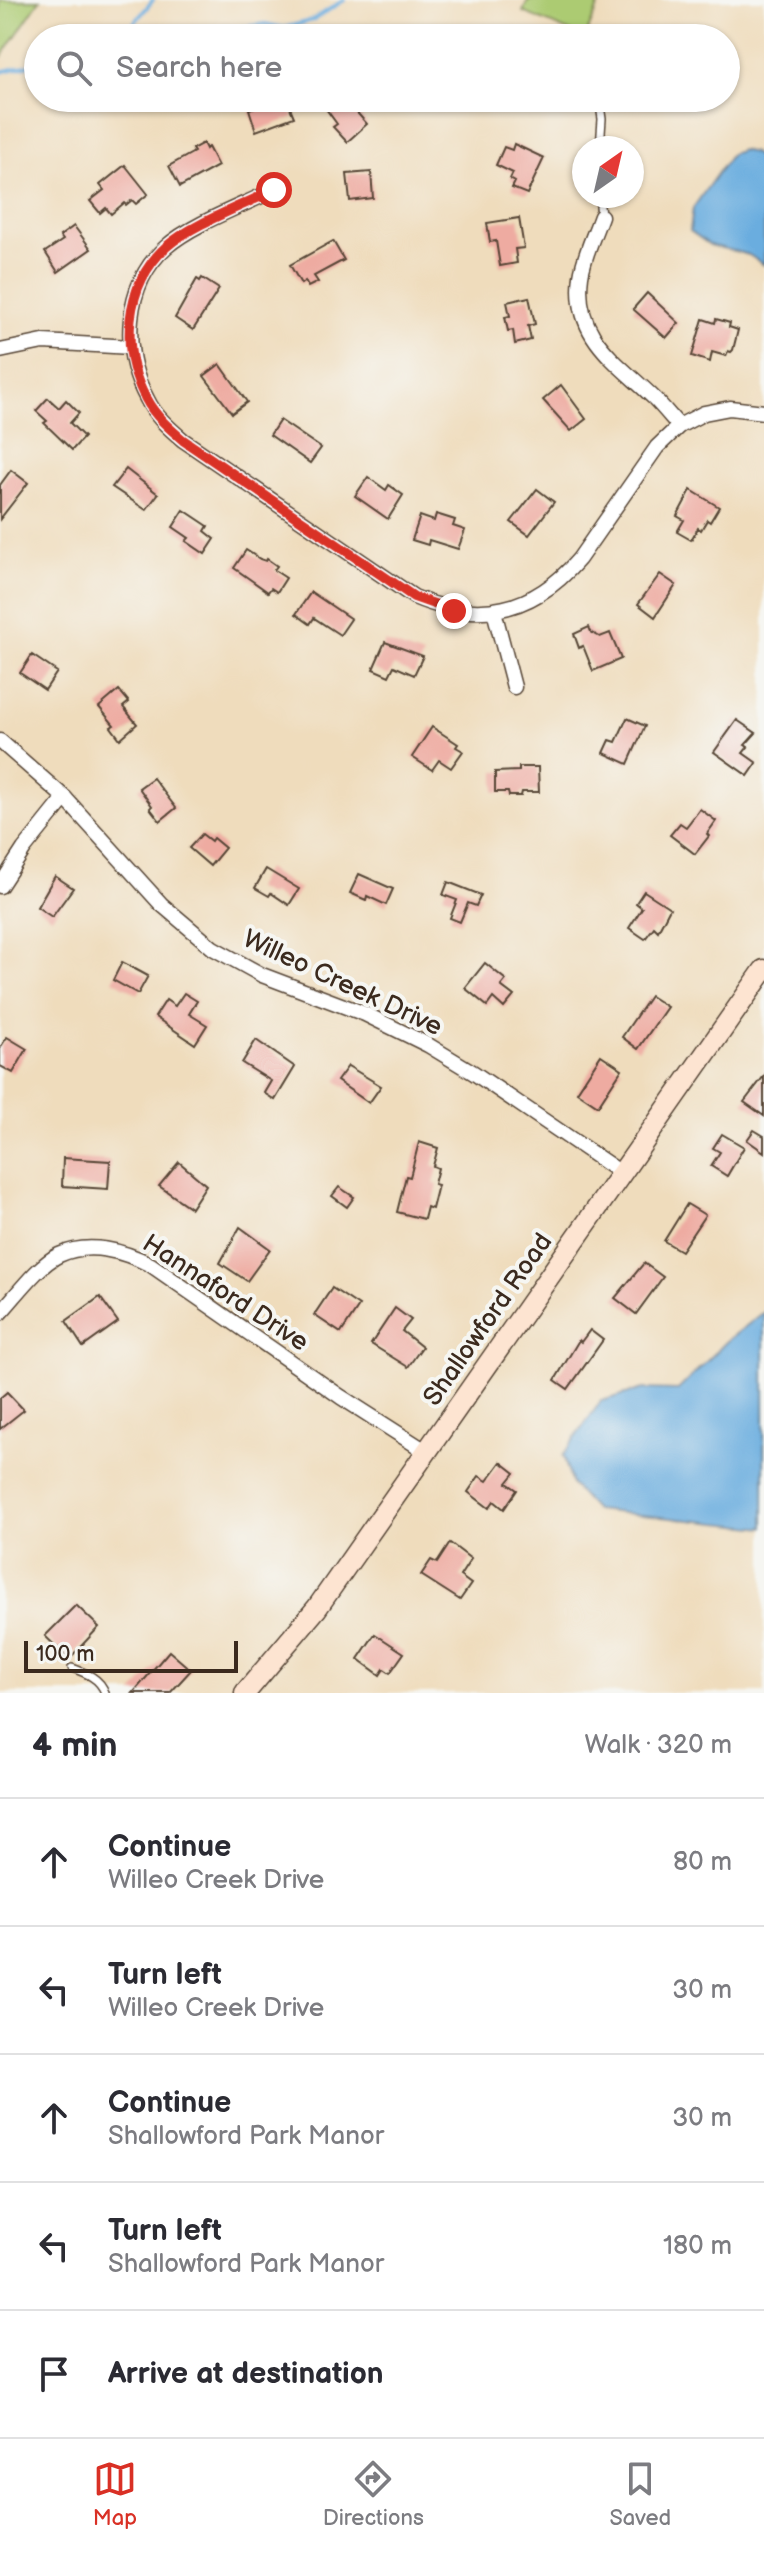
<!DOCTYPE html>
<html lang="en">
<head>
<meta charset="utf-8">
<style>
  body { margin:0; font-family:"Balsamiq Sans",sans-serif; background:#f2f2f3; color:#2b2b33 }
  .compass { position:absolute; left:572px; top:136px; width:72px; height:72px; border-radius:50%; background:#fff; box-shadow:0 2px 6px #0004; rotate:34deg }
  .scale { position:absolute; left:24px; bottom:20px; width:214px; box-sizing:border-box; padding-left:8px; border:4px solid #3b2a1e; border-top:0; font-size:22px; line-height:28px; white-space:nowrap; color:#3b2a1e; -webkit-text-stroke:6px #f6f6f2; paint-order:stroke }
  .stop { position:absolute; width:24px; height:24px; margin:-18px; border:6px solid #d93025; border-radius:50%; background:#fff }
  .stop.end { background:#d93025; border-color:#fff; box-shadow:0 2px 8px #0008 }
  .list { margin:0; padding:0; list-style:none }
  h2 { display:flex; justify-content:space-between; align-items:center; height:104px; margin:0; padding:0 32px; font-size:34px }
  h2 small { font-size:26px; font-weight:400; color:#7c7c81 }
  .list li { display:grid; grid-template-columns:52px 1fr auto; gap:24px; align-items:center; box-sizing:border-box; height:128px; padding:0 32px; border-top:2px solid #e1e1e2 }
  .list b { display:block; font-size:30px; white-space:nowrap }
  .list p { margin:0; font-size:26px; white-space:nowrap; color:#7c7c81 }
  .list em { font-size:26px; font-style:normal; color:#7c7c81 }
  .icon { flex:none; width:44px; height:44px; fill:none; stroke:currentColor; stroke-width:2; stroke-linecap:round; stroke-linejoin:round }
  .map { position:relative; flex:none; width:764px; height:1693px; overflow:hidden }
  .search { position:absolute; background:#fff; box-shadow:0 2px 6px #0004; left:24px; right:24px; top:24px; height:88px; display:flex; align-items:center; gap:20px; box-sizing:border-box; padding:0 28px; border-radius:44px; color:#7c7c81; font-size:30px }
  .sheet { height:744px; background:#fff }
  nav { display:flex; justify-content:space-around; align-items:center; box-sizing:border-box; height:112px; border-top:2px solid #e1e1e2; background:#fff; font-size:22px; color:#7c7c81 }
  nav a { display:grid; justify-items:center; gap:4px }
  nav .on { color:#d93025 }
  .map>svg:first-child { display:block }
</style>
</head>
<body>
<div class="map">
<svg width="764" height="1693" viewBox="0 0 764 1693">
  <rect width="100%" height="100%" fill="#f6f6f2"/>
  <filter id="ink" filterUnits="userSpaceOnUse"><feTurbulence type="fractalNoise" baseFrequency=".0125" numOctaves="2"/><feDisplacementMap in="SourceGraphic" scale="16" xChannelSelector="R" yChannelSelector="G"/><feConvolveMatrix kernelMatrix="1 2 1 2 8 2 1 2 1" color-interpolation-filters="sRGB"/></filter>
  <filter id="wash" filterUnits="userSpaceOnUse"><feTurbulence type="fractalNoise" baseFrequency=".006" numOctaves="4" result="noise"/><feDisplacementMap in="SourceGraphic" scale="32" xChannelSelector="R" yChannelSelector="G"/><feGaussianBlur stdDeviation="1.8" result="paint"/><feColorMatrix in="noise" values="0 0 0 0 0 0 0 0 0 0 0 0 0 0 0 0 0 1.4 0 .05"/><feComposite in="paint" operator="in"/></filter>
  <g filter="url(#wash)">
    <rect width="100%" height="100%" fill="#efdcbc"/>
    <!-- green -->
    <g fill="#accb72" stroke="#747a48" stroke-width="2">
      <polygon points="0,0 40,0 0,59"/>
      <polygon points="528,0 601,0 585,38 523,12"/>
    </g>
    <!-- water -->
    <g fill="#6aaddf" stroke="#526c7e" stroke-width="2">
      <polygon points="741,150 753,153 764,164 764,265 749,255 710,245 690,231 693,208 731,154"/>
      <polygon points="764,1312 764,1528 595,1510 572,1485 563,1455 601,1401 643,1389 678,1390 728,1340"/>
    </g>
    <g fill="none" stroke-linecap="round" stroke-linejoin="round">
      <!-- stream -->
      <g stroke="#6aaddf" stroke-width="4">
        <polyline points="122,38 153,0"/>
        <polyline points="209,38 233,29 265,24 284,28 313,20 344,0"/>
        <polyline points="0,72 38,63"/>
      </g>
    </g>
    <g id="blocks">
      <!-- building -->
      <g fill="#eeaba1">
        <polygon points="286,98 294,117 256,131 249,109"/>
        <polygon points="332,98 344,98 367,124 347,142 333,127 337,124 324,106"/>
        <polygon points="203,143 206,149 208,147 218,166 180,187 169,166 194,152 192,149"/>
        <polygon points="514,144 544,158 527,194 512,188 515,182 510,179 513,173 496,165 504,147 512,150"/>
        <polygon points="125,165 148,194 136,204 132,200 126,205 124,203 111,214 106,208 100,213 90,201 104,190 100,185"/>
        <polygon points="371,172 373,198 350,201 347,174"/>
        <polygon points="519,218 524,248 515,249 517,263 500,266 496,241 490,242 487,223"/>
        <polygon points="74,226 91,249 58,272 45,252 63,240 60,236"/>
        <polygon points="333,241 344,260 314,276 318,282 308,287 305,281 301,284 290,265"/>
        <polygon points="202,278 219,289 193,330 175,318 197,279 200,281"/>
        <polygon points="647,293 679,323 666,338 633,309"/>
        <polygon points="529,297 535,324 528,326 531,340 515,344 513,330 508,331 505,317 510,316 507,302"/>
        <polygon points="703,319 715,323 716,319 730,323 729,327 738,330 733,350 731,352 728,351 726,356 712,352 710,362 692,356"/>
        <polygon points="220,364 247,402 232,413 204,376"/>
        <polygon points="561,385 586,419 571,431 543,400"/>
        <polygon points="48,398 59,408 66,400 79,413 70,423 84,437 72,450 44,423 47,421 36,411"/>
        <polygon points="280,420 321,448 310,463 270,435"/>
        <polygon points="126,469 158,494 146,510 112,487"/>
        <polygon points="11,470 28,483 0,519 0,485"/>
        <polygon points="368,477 386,490 389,485 403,495 388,519 355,496"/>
        <polygon points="537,489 554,502 529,535 511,522"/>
        <polygon points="691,490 719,507 710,522 707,520 701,530 698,528 691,540 677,532 684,520 677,516"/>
        <polygon points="184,510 208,526 205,531 215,539 205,554 186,541 189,538 173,527"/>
        <polygon points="436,514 455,520 453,526 465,530 458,549 429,540 428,545 412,540 420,516 434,521"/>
        <polygon points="246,550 260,559 266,561 267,559 277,566 274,570 286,578 277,592 271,588 268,592 234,568"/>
        <polygon points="660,574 676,585 655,617 638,604"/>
        <polygon points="311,592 351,619 340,635 314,618 310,624 296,614"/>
        <polygon points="589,627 591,632 600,637 610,633 621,659 593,671 583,646 579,648 574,634"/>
        <polygon points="385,642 423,656 414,675 394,666 389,676 373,669"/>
        <polygon points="32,655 57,672 45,690 20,673"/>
        <polygon points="119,690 129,702 123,707 137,724 120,739 111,727 114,725 99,707"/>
        <polygon points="627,718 645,726 628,764 604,753 610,740 616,742"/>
        <polygon points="737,720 756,733 745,745 748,747 743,753 757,763 748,776 714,752"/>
        <polygon points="432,727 458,744 456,747 463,751 451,768 439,760 432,770 412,757"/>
        <polygon points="519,767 538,767 539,792 522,792 521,796 509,796 508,792 495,792 495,772 519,771"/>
        <polygon points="153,778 176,808 160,821 150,808 152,806 139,788"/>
        <polygon points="700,809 716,821 707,834 709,836 695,854 670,835 680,823 686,827"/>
        <polygon points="202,834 211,841 213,838 225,848 210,866 189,848"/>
        <polygon points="266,869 299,889 289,905 271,893 269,896 255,888"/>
        <polygon points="359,874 393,889 386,905 367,896 366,900 350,893"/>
        <polygon points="55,876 73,888 52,917 37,907"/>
        <polygon points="448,882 481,895 476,906 468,903 460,922 450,918 457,900 443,895"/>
        <polygon points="644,891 670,908 658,931 654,927 645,939 629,928 642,908 636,903"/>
        <polygon points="122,962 148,976 138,994 113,980"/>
        <polygon points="485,963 506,980 501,986 514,996 504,1008 493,998 487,1006 465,988"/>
        <polygon points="184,993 197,1001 189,1014 207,1025 195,1044 155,1017 166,1000 175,1006"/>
        <polygon points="650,996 667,1007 638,1049 622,1037"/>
        <polygon points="7,1037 27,1049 13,1073 0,1066 0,1048"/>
        <polygon points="256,1040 295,1067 275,1100 264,1093 271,1081 242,1063"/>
        <polygon points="601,1055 622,1069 598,1106 577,1092"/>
        <polygon points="348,1066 381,1086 369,1103 337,1081"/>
        <polygon points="764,1076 764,1116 744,1102"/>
        <polygon points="754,1130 764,1136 764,1152 747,1140"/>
        <polygon points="722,1134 744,1147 727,1176 711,1166 720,1152 713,1148"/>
        <polygon points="419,1142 438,1148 433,1166 438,1168 434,1184 438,1185 432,1209 427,1207 424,1219 397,1212 406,1176 410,1177"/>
        <polygon points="63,1158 110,1161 108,1189 62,1186"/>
        <polygon points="179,1162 206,1185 191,1208 159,1186"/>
        <polygon points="339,1187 354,1197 347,1207 332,1196"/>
        <polygon points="687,1204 705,1215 681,1251 664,1241"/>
        <polygon points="240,1227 270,1249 247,1281 220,1263"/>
        <polygon points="644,1263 663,1277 636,1314 615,1298"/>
        <polygon points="332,1288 359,1306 341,1333 314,1315"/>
        <polygon points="100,1297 118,1322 83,1347 66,1321"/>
        <polygon points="395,1308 411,1320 402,1331 422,1347 408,1367 371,1344"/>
        <polygon points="590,1330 603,1340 568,1389 555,1380 579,1340 581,1342"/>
        <polygon points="7,1392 24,1410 0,1429 0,1398"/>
        <polygon points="501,1462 515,1473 507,1483 517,1490 504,1509 494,1501 489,1508 468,1492 479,1476 487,1481"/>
        <polygon points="450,1543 471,1559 460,1576 471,1584 460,1600 421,1575 431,1560 437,1563"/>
        <polygon points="76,1605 99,1627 69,1659 45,1636"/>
        <polygon points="375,1634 404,1653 390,1673 384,1669 380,1675 358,1659"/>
        <polygon points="169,1651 191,1670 170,1693 133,1693"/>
      </g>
    </g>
  </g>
  <g filter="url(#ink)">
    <use href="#blocks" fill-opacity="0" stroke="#564536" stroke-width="2"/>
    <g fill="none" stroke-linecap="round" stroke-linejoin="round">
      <!-- lane casing -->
      <g stroke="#564536" stroke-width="10">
        <g id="lane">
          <polyline points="599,98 602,119 600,148"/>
          <polyline points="599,196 601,216"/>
          <path d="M72,1668C86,1673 100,1678 105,1693"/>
        </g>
      </g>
      <!-- street casing -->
      <g stroke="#564536" stroke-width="17">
        <g id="street">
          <path d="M274,190C242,206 192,224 166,247C124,284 121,351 147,399C155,416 169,428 183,440L414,597C478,624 533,613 579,559L657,447L679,426L704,413L730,408L764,412"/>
          <path d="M601,216C594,236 584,255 581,276C573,337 616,361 654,398C663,407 671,417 679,426"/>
          <polyline points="0,351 43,342 131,347"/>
          <polyline points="494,611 514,687"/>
          <polyline points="0,741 65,798 161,904 213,948 262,975 365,1014 428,1045 474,1073 621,1173"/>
          <polyline points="0,886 24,849 65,798"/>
          <path d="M0,1313C16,1296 38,1265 59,1255C89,1241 124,1251 151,1265L341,1397L427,1452"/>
        </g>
      </g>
      <!-- secondary casing -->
      <g stroke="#564536" stroke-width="23">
        <polyline id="secondary" points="245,1693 317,1608 764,970"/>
      </g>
      <!-- lane -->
      <use href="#lane" stroke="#fff" stroke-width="7"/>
      <!-- street -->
      <use href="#street" stroke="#fff" stroke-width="14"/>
      <!-- secondary -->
      <use href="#secondary" stroke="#fde4d1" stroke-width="20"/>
    </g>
  </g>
  <g fill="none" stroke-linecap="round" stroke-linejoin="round" filter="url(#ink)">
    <!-- route -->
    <path stroke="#d93025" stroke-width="10" d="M274,190C242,206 192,224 166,247C124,285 120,351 146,399C155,416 169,428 183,440L414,597L454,611"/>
  </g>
  <g text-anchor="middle" stroke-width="8" stroke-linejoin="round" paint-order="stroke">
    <!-- street labels -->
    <g font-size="26" fill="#3b2a1e" stroke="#f6f6f2">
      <text transform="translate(343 982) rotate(25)" y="9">Willeo Creek Drive</text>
      <text transform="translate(226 1292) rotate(33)" y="9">Hannaford Drive</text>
      <text transform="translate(487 1319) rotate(-55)" y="9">Shallowford Road</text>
    </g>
  </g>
</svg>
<svg class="compass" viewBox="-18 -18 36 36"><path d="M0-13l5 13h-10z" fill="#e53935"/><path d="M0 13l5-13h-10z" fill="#7c7c81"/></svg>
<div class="scale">100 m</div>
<div class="stop" style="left:274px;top:190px"></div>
<div class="stop end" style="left:454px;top:611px"></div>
<div class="search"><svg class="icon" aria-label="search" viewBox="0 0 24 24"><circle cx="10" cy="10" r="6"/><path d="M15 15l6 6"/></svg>Search here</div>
</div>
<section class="sheet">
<h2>4 min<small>Walk · 320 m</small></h2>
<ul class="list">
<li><svg class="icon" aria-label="ahead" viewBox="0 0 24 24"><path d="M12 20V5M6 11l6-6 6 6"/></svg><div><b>Continue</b><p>Willeo Creek Drive</p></div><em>80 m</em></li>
<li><svg class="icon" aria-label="left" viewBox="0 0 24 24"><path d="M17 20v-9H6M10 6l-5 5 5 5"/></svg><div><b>Turn left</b><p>Willeo Creek Drive</p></div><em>30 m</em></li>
<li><svg class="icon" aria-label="ahead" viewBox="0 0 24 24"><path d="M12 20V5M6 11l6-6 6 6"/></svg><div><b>Continue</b><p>Shallowford Park Manor</p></div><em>30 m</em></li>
<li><svg class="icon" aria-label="left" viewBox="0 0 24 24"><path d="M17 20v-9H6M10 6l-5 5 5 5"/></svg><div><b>Turn left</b><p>Shallowford Park Manor</p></div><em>180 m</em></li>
<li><svg class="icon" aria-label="arrive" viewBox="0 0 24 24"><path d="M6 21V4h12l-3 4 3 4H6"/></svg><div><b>Arrive at destination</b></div></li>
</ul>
</section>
<nav>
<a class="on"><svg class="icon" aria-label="map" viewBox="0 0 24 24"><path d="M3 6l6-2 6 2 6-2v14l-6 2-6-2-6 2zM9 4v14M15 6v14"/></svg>Map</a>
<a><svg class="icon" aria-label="directions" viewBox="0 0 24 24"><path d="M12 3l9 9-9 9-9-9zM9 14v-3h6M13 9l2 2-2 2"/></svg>Directions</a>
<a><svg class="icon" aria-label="saved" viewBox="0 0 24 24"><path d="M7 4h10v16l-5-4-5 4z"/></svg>Saved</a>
</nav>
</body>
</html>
